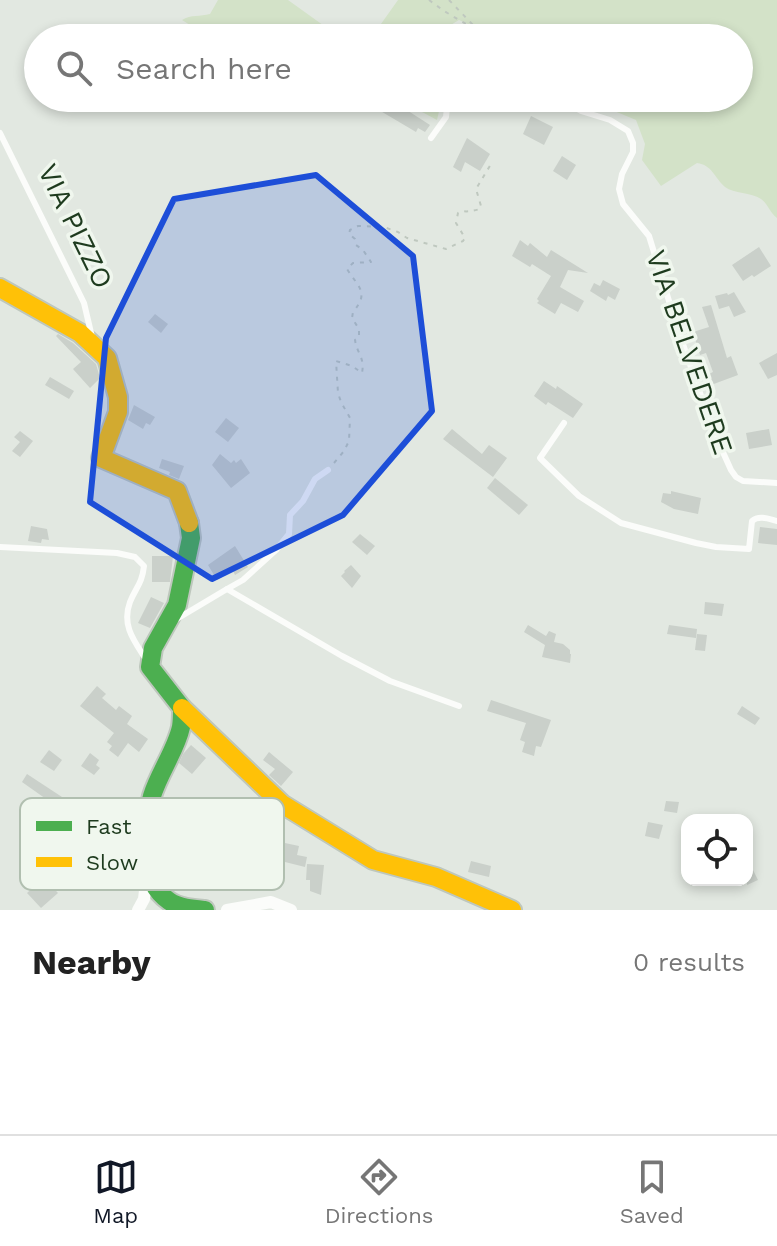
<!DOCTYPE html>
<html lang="en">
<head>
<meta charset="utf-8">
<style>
  body { margin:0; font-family:"Work Sans",sans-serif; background:#f2f2f2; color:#222 }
  .controls { position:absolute; right:24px; bottom:24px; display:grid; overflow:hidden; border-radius:16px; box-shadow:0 4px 12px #0003 }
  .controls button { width:72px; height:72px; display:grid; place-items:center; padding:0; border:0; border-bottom:2px solid #e0e0e0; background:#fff; color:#222; font:40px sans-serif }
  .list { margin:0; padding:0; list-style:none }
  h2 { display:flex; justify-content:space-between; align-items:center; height:104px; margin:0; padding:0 32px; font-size:34px }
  h2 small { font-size:26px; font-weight:400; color:#767676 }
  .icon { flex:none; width:44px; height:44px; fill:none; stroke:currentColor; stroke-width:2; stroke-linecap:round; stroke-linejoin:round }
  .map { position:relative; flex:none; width:777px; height:910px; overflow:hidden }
  .search { position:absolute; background:#fff; box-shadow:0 4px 12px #0003; left:24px; right:24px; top:24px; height:88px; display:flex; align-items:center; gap:20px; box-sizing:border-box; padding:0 28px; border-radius:44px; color:#767676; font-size:30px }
  .sheet { height:224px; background:#fff }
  nav { display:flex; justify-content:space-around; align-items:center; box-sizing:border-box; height:112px; border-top:2px solid #e0e0e0; background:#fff; font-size:22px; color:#767676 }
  nav a { display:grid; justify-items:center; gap:4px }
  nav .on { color:#111827 }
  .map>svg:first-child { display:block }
</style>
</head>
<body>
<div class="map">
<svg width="777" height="910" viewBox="0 0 777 910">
  <rect width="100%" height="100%" fill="#e2e8e1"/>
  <!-- green -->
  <g fill="#d3e2c8">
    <path d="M218,0H288L341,38H211L182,20C191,14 200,17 210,14Z"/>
    <path d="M398,0H777V218C770,213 768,204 761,199C751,192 734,194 725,187C714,177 712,165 697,163L661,186L642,160L645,144L636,120L583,98H739V38H494L483,31L459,20L444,29L435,38H371Z"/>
    <polygon points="396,98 442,98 437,120"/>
  </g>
  <!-- building -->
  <g fill="#cad0ca">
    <polygon points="340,98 388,98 430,125 425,132 418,128 416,132 367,103 363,109"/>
    <polygon points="531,116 553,127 544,145 523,134"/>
    <polygon points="467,138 490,154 480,171 465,162 461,172 453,167"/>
    <polygon points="562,156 576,165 567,180 553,171"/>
    <polygon points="520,240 528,246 530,243 547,257 551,250 588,273 568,270 560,287 584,301 578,312 561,303 555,314 537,303 539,301 537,299 551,276 532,264 530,267 512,256"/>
    <polygon points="759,247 771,266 754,277 752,275 743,281 732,265"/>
    <polygon points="603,280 620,289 615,300 608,296 606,301 590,291 594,283 600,286"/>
    <polygon points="734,292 746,312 734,317 729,306 719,309 715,296 727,293 728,295"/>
    <polygon points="711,305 727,358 731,356 738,375 711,385 707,375 713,372 706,353 700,355 693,332 709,327 702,307"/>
    <polygon points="155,314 168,324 161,333 148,322"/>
    <polygon points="58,334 73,343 96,364 100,378 90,388 73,369 81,362 56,336"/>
    <polygon points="777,353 777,375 768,379 759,363"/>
    <polygon points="50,377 74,391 69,399 45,385"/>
    <polygon points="544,381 556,389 557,386 583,404 573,418 548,402 546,405 534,396"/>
    <polygon points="134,405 155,417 150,425 146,423 143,429 128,420"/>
    <polygon points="226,418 239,428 228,442 215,432"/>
    <polygon points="452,429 482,454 489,445 507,458 493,477 443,439"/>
    <polygon points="769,429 772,445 749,449 746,433"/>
    <polygon points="20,431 33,441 20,457 12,451 20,442 14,437"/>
    <polygon points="220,454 231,463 234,460 236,463 241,459 250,473 231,488 212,465"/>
    <polygon points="162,459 184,466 179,479 169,475 170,472 159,468"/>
    <polygon points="495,478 528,505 519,515 487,488"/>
    <polygon points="671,491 701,498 698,514 674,509 661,502 663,493 671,494"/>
    <polygon points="31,526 47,529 49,540 42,539 41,543 28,541"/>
    <polygon points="760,527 777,529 777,545 758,543"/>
    <polygon points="360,534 375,546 367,555 352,542"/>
    <polygon points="235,546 248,567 235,575 233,571 217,580 208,565"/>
    <polygon points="152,556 173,556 170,582 152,582"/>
    <polygon points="351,565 361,576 352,588 341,576 345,572 344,571"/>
    <polygon points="151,597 164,603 150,628 138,623"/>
    <polygon points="705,602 724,604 722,616 704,614"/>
    <polygon points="528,625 546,636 549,631 556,634 554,642 563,644 570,650 570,654 571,654 570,663 542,657 545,645 524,632"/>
    <polygon points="669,625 697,629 696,638 667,634"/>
    <polygon points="697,634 707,635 705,651 695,650"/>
    <polygon points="97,686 106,694 102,698 116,710 119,706 132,716 127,724 148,739 139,752 128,743 118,757 109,750 112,746 107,742 114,733 80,706"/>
    <polygon points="491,700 551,720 541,747 536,746 534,756 522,752 525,742 520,740 526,723 487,711"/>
    <polygon points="742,706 760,718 755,725 737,714"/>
    <polygon points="191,745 206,758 192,774 179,763 183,754"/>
    <polygon points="49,750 62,760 54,771 40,762"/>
    <polygon points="269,752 293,772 281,786 269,775 275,769 263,760"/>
    <polygon points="90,753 99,760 96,765 100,768 94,775 81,766"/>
    <polygon points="27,774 62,797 56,806 22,782"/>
    <polygon points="666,801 679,802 677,813 664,811"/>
    <polygon points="26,807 43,821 36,831 21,823 24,820 19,817"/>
    <polygon points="648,822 663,825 659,839 645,836"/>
    <polygon points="252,831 267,836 266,839 299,846 297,855 307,857 305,867 269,858 264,880 243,877 246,849"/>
    <polygon points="747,858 758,880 747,885"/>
    <polygon points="471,861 491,866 489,877 468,872"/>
    <polygon points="307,864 324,865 321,895 310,891 310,880 306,880"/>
    <polygon points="44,878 58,893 41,908 27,893"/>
  </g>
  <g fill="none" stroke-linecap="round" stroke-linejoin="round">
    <!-- fast casing -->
    <g stroke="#bec7bd" stroke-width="22">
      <path id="fast" d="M189,523L191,538L177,605L153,648L150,667L182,708C182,714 182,721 181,727C176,750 159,773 152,796C143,828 138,880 169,901C179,908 193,909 205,910"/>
    </g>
    <!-- slow casing -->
    <g stroke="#bec7bd" stroke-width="22">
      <g id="slow">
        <polyline points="0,288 80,333 107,358 118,397 118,412 101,458 177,491 189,523"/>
        <polyline points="182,708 282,804 373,860 436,877 512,910"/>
      </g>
    </g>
    <!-- path -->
    <g stroke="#bfc8bf" stroke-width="2" stroke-dasharray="4 6" stroke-linecap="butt">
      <polyline points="429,0 444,11 471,27"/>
      <polyline points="449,0 473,25"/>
      <path d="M334,463L344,451L349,441L350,418L341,402L338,393L336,361L352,366L362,373C365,357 357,354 355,340L359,337V329L352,318L353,312C370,292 358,287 347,269L353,263L371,262L363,250L356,245L355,239L349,234L350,230L358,226L384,227L398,232L407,238L446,249L463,241L465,238L456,223L458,213L461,211C468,212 473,211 480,209L481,206L476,189L491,164"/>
    </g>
    <!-- lane -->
    <g stroke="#fbfcfa" stroke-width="6">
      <polyline points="479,31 491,38"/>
      <polyline points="558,98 581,111 610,120 628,131 633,143 633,152 622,174 619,189 623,204 649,236 677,327 713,430 731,470 736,477 743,481 777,483"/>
      <polyline points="0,133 84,303 92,337"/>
      <polyline points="431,138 446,117 448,98"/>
      <path d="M564,423L540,458L579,496L621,523L696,543L716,547L749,549L752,521C759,515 769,519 777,521"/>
      <path d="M0,547L117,553L135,557L144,566C142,584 136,587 130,602C121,626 135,642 147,661"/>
      <polyline points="227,589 243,580 276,550 289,534 290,515 303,501 315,479 328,470"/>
      <polyline points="175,620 227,589 342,656 390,681 459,706"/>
    </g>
    <!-- street -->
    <g stroke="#fbfcfa" stroke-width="12">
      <polyline points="138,910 144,899 147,874"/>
      <polyline points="227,910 271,902 291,910"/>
    </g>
    <!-- fast -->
    <use href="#fast" stroke="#4caf50" stroke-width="18"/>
    <!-- slow -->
    <use href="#slow" stroke="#ffc107" stroke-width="18"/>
  </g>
  <!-- marked area -->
  <path fill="#1d4ed8" fill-opacity="0.2" stroke="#1d4ed8" stroke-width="6" stroke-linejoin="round" d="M316,175L413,256L432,411L343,515L212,579L90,502L106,338L174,199Z"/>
  <g text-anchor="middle" stroke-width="7" stroke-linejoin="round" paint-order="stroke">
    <!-- street labels -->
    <g font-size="28" fill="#1e3b1e" stroke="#f0f7ee">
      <text transform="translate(76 226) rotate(64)" y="10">VIA PIZZO</text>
      <text transform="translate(690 352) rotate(71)" y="10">VIA BELVEDERE</text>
    </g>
  </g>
  <!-- legend -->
  <rect x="20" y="798" width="264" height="92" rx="12" fill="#f0f7ee" stroke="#b1bfb0" stroke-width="2"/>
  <rect x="36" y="821" width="36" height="10" fill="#4caf50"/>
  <rect x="36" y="857" width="36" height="10" fill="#ffc107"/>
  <g font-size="22" fill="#1e3b1e">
    <text x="86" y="834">Fast</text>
    <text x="86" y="870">Slow</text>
  </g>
</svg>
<div class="controls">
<button><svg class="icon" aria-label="locate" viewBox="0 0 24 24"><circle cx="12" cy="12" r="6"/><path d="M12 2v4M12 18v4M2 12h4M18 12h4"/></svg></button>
</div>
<div class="search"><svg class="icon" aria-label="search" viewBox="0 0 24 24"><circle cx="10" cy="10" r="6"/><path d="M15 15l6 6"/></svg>Search here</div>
</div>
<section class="sheet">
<h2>Nearby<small>0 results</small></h2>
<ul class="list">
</ul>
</section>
<nav>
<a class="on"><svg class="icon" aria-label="map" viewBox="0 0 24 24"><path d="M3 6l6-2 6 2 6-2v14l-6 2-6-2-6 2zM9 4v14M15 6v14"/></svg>Map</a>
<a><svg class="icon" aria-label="directions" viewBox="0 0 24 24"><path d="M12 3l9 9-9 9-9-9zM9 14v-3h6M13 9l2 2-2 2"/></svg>Directions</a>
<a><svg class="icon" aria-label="saved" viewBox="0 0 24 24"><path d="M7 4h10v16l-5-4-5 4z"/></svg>Saved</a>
</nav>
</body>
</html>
